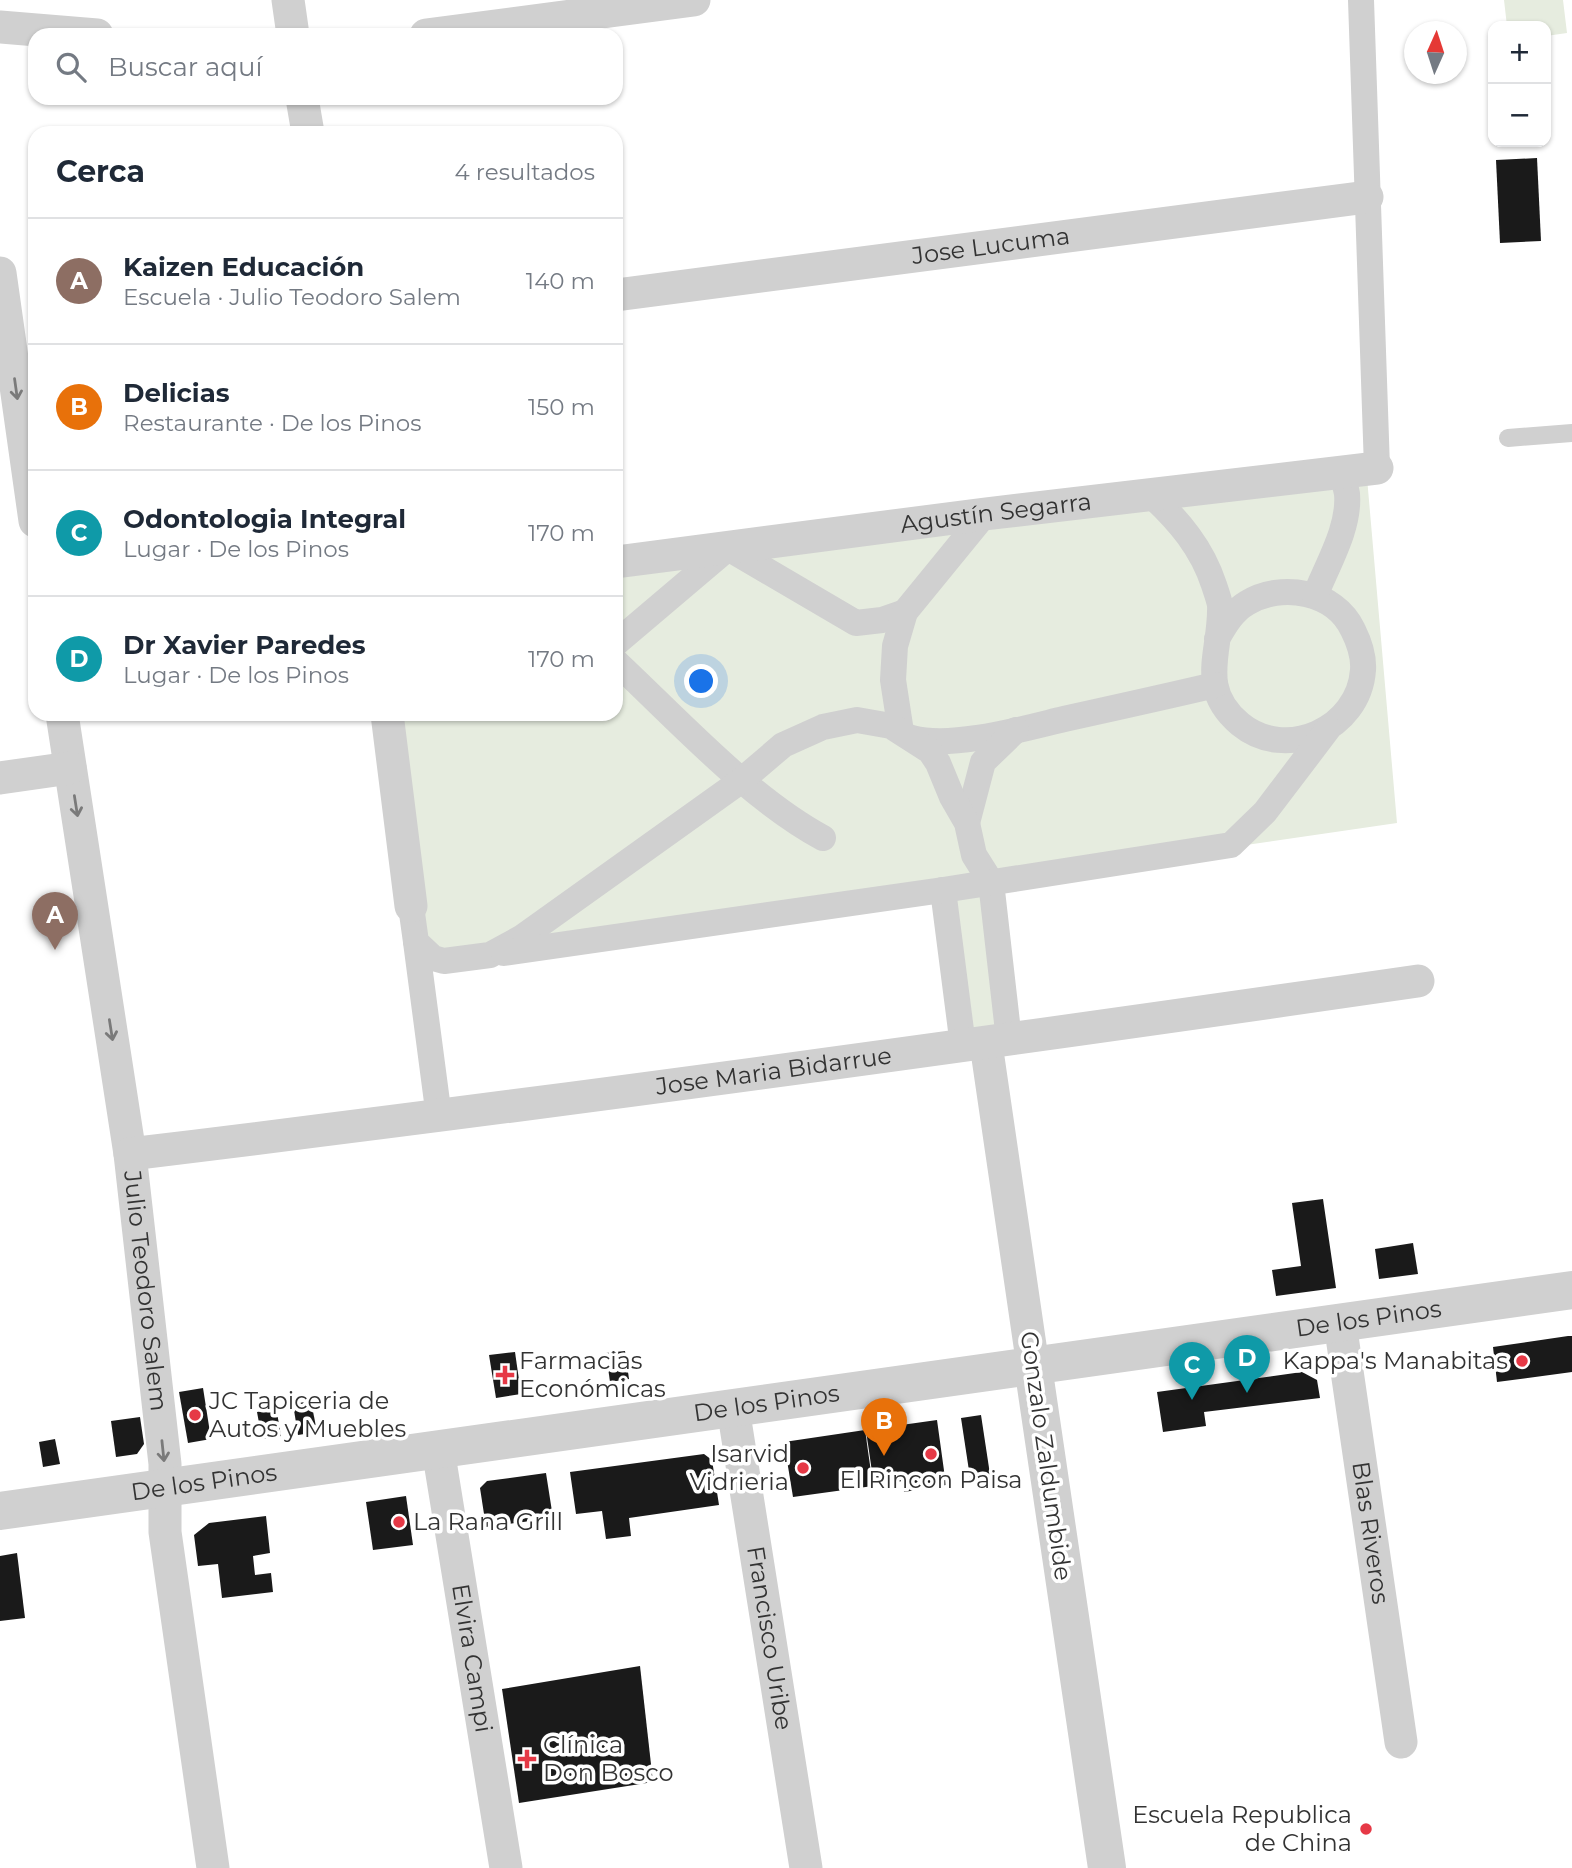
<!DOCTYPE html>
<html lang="es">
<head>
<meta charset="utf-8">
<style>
  body { margin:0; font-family:Montserrat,sans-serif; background:#f6f6f7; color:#1f2937 }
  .controls { position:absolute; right:21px; top:21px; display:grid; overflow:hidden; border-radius:14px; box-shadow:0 2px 5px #0004 }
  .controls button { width:63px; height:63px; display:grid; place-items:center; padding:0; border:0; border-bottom:2px solid #e0e1e3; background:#fff; color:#1f2937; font:35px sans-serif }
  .compass { position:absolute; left:1404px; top:21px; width:63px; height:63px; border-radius:50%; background:#fff; box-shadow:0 2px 5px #0004; rotate:3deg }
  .you { position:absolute; left:702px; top:682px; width:24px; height:24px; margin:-18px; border:5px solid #fff; border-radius:50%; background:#1a73e8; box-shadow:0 0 0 10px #1a73e833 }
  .badge { display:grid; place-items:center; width:46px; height:46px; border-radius:50%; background:#e63946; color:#fff; font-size:23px; font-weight:700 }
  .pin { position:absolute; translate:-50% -58px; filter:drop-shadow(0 2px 4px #0008) }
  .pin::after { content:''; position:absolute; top:37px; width:24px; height:21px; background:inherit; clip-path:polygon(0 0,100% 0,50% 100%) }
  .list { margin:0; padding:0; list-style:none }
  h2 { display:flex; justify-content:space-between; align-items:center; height:91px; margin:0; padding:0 28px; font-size:30px }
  h2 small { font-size:23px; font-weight:400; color:#747a83 }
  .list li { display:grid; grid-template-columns:46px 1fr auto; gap:21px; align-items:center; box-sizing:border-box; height:126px; padding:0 28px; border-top:2px solid #e0e1e3 }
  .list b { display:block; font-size:26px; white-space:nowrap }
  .list p { margin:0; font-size:23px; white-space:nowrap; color:#747a83 }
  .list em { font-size:23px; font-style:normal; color:#747a83 }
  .icon { flex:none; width:38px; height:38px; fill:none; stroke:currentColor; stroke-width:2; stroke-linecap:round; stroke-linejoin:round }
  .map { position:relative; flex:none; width:1572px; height:1868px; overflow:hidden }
  .search { position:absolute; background:#fff; box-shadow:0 2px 5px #0004; left:28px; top:28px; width:595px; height:77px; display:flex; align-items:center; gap:18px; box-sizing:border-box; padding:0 24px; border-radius:21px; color:#747a83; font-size:26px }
  .panel { position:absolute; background:#fff; box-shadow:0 2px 5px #0004; left:28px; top:126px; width:595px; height:595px; border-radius:21px }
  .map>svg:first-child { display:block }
</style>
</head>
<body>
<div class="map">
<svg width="1572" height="1868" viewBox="0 0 1572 1868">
  <rect width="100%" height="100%" fill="#fff"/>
  <!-- green -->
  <g fill="#e6ecdf">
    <polygon points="1504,0 1563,0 1567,33 1546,36 1546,26 1507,26"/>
    <polygon points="1366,466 1397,823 991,882 1009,1040 963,1046 943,890 457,958 417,939 388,714 616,714 616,562"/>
  </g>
  <!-- building -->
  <g fill="#1a1a1a">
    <polygon points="1537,158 1541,241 1500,243 1496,160"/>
    <polygon points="1323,1199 1336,1288 1276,1296 1272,1270 1301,1266 1292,1203"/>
    <polygon points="1413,1243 1418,1274 1379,1279 1375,1249"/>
    <polygon points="1568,1336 1572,1336 1572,1372 1497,1382 1493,1347"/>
    <polygon points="625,1351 629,1379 610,1382 606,1353"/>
    <polygon points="515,1352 521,1394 496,1398 489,1355"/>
    <polygon points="1302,1372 1317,1380 1320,1398 1204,1412 1206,1426 1163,1432 1157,1392"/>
    <polygon points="203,1388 211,1439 188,1443 179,1392"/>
    <polygon points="275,1401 281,1436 262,1439 257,1412 268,1410 267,1402"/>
    <polygon points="311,1401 317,1432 298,1435 293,1404"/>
    <polygon points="981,1415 991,1481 971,1484 961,1418"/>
    <polygon points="140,1417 144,1444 137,1454 116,1457 111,1421"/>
    <polygon points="937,1420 946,1485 904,1492 903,1481 874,1486 866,1430"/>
    <polygon points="865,1430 873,1486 793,1497 784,1442"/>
    <polygon points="55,1439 60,1464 43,1467 39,1442"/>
    <polygon points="704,1454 712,1460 719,1505 629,1518 631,1536 606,1539 602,1511 576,1514 570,1472"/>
    <polygon points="546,1473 553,1518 486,1527 480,1488 487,1481"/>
    <polygon points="406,1496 413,1545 373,1550 366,1502"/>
    <polygon points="266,1516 270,1553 253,1556 255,1575 271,1573 273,1592 222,1598 218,1564 198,1566 194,1535 209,1523"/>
    <polygon points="17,1553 25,1618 0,1621 0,1556"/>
    <polygon points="640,1666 653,1782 519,1803 502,1689"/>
  </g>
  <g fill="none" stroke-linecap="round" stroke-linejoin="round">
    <!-- service -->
    <polyline stroke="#d0d0d0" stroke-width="18" points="1508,438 1572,433"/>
    <!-- pedestrian -->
    <g stroke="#d0d0d0" stroke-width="26">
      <polyline points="1361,0 1377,468"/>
      <path d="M1151,495C1179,521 1202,548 1214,585C1216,591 1219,599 1220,605C1222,650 1196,687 1240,724C1286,762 1359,729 1363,670C1364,656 1359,642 1353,630C1335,591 1281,582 1247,603C1233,611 1225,625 1217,639"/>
      <path d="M1315,596C1327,565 1350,528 1347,494C1346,487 1343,479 1341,472"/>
      <polyline points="616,643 728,548 856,623 882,620 905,612"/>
      <path d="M616,662C678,720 749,798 823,838"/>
      <polyline points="901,732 893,680 895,646 905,612 985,514"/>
      <path d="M912,738C952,749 1022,729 1064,719C1114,708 1164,697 1215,685"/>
      <polyline points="967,823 983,762 1016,730"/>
      <polyline points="943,890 963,1046"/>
      <polyline points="411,906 416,942 433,958 444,961 490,955 521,938 742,780 783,745 823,727 857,720 891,726 930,751 938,763 952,797 967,823 974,855 991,882 1009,1040"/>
      <polyline points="416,942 439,1117"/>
      <polyline points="504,953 943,890 1231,845 1265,812 1328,729"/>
    </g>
    <!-- minor -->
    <g stroke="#d0d0d0" stroke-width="33">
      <polyline points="288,0 293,35"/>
      <polyline points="0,27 97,35"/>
      <polyline points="426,35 694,0"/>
      <polyline points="302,98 308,133"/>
      <polyline points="0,273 35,521"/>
      <path id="s1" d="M616,295L1367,197"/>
      <path id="s2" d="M616,562L985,514L1377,468"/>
      <path id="s3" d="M62,714L130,1154L165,1464V1532L213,1868"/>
      <polyline points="387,714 411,906"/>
      <polyline points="0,778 70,768"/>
      <polyline points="986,1044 1033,1366"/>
      <path id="s4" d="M130,1154C560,1102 989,1043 1418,981"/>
      <path id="s5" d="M1340,1323L1401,1742"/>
      <path id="s6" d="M733,1408L806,1868"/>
      <path id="s7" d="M438,1449L506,1868"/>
    </g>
    <!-- tertiary -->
    <g stroke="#d0d0d0" stroke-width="38">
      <polyline points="1033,1366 1107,1868"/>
      <path id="s8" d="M0,1511L1572,1290"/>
    </g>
  </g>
  <!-- one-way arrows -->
  <defs><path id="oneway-shaft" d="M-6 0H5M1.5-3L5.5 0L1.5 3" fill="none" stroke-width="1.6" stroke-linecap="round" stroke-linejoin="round" transform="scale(1.75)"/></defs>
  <g stroke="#7a7a7a">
    <use href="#oneway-shaft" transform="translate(16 389) rotate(82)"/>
    <use href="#oneway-shaft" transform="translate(76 806) rotate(81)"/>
    <use href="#oneway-shaft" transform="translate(111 1030) rotate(81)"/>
    <use href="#oneway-shaft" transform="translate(163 1451) rotate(84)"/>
  </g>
  <!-- markers -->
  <g fill="#e63946" stroke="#fff" stroke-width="2.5">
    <circle cx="1522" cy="1361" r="7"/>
    <path d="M501.5 1364.5h7v7h7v7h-7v7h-7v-7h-7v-7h7z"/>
    <circle cx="195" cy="1415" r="7"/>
    <circle cx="931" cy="1454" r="7"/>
    <circle cx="803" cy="1468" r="7"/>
    <circle cx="399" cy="1522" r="7"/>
    <path d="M523.5 1748.5h7v7h7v7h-7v7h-7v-7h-7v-7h7z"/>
    <circle cx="1366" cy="1829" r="7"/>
  </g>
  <g text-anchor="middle" stroke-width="7" stroke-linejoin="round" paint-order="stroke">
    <!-- street labels -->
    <g font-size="24" fill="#333" stroke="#fff">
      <text dy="8" stroke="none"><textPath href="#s1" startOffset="378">Jose Lucuma</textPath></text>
      <text dy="8" stroke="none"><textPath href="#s2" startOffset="383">Agustín Segarra</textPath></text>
      <text dy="8" stroke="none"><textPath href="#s4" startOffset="649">Jose Maria Bidarrue</textPath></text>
      <text dy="8" stroke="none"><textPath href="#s3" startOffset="583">Julio Teodoro Salem</textPath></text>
      <text dy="8" stroke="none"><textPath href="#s8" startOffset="1382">De los Pinos</textPath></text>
      <text dy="8" stroke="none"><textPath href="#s8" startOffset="774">De los Pinos</textPath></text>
      <text transform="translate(1046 1456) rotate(82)" y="8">Gonzalo Zaldumbide</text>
      <text dy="8" stroke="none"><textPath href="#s8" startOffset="206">De los Pinos</textPath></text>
      <text dy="8" stroke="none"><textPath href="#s5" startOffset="212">Blas Riveros</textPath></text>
      <text dy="8" stroke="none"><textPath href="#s6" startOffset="233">Francisco Uribe</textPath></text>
      <text dy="8" stroke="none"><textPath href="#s7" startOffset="212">Elvira Campi</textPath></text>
    </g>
    <!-- poi labels -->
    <g font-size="24" fill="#333" stroke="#fff" text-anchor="start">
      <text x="519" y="1369">Farmacias<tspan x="519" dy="28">Económicas</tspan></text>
      <text x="1508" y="1369" text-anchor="end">Kappa's Manabitas</text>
      <text x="209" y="1409">JC Tapiceria de<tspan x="209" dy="28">Autos y Muebles</tspan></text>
      <text x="789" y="1462" text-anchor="end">Isarvid<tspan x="789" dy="28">Vidrieria</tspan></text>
      <text x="931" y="1488" text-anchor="middle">El Rincon Paisa</text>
      <text x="413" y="1530">La Rana Grill</text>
      <text x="543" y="1753">Clínica<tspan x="543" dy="28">Don Bosco</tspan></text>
      <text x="1352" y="1823" text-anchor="end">Escuela Republica<tspan x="1352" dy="28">de China</tspan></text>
    </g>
  </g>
</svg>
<div class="controls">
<button>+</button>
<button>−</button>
</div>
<svg class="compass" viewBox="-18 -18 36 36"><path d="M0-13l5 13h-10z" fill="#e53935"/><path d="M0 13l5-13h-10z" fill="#747a83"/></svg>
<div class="you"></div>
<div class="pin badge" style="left:55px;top:950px;background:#8d6e63">A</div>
<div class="pin badge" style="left:884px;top:1456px;background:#e8710a">B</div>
<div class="pin badge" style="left:1192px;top:1400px;background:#0f9aa8">C</div>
<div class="pin badge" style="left:1247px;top:1393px;background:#0f9aa8">D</div>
<div class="search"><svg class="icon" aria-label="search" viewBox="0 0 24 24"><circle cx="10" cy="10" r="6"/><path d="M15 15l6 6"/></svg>Buscar aquí</div>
<section class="panel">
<h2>Cerca<small>4 resultados</small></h2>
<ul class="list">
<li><span class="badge" style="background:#8d6e63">A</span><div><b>Kaizen Educación</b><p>Escuela · Julio Teodoro Salem</p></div><em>140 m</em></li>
<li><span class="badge" style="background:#e8710a">B</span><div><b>Delicias</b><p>Restaurante · De los Pinos</p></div><em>150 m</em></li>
<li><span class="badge" style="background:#0f9aa8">C</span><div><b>Odontologia Integral</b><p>Lugar · De los Pinos</p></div><em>170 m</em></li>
<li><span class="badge" style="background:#0f9aa8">D</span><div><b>Dr Xavier Paredes</b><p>Lugar · De los Pinos</p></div><em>170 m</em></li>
</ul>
</section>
</div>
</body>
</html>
